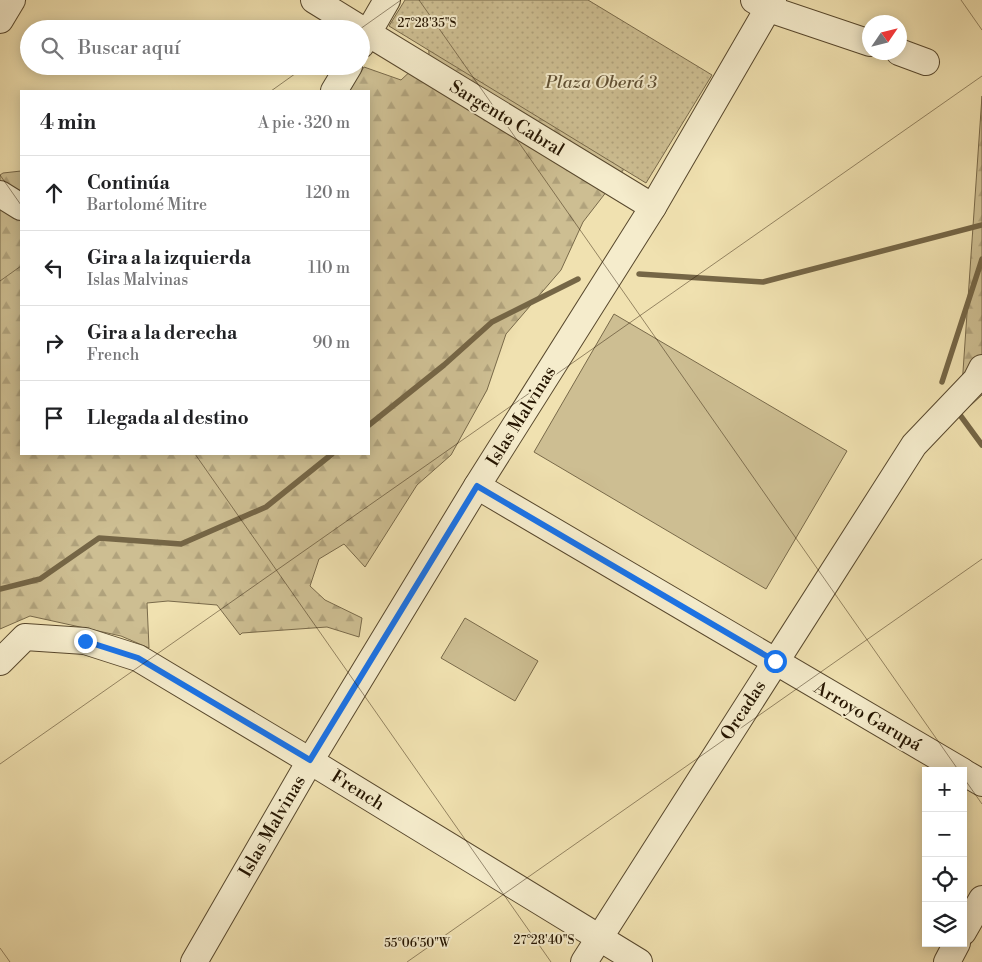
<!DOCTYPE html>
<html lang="es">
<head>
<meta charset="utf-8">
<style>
  body { margin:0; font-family:"Libre Bodoni",serif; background:#f6f6f6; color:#202124 }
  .controls { position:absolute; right:15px; bottom:15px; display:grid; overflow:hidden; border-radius:0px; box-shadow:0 2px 12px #0003 }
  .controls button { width:45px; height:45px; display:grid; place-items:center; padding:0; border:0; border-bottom:1px solid #e0e0e0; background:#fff; color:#202124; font:25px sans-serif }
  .compass { position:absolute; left:862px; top:15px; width:45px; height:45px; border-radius:50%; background:#fff; box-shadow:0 2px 12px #0003; rotate:55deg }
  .stop { position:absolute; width:15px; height:15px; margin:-11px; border:4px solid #1a73e8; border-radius:50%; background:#fff }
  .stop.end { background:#1a73e8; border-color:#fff; box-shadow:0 1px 5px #0008 }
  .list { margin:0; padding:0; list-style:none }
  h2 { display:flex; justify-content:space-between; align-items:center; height:65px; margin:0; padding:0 20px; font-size:21px }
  h2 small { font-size:16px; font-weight:400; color:#757577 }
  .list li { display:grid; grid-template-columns:32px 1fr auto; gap:15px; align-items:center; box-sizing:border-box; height:75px; padding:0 20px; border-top:1px solid #e0e0e0 }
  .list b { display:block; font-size:19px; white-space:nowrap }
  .list p { margin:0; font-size:16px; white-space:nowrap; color:#757577 }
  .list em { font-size:16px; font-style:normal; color:#757577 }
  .icon { flex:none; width:28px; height:28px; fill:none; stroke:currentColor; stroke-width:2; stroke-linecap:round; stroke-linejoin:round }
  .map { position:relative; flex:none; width:982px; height:962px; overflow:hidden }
  .search { position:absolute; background:#fff; box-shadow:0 2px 12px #0003; left:20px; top:20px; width:350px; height:55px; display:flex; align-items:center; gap:12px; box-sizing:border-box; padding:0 18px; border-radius:28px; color:#757577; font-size:19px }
  .panel { position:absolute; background:#fff; box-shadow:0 2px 12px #0003; left:20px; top:90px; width:350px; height:365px; border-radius:0px }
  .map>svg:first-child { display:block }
</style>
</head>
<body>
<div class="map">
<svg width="982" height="962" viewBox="0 0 982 962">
  <defs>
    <pattern id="forest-firs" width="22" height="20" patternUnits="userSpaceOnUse" patternTransform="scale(1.25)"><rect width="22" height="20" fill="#cdbe92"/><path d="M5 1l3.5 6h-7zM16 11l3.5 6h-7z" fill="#b0a27c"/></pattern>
    <pattern id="park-dots" width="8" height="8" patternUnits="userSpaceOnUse" patternTransform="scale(1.25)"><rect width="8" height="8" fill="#cdbe92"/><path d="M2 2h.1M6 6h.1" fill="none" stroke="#b0a27c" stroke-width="1.8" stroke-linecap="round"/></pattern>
  </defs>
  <rect width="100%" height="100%" fill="#f0e1b0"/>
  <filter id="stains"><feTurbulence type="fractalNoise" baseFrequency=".004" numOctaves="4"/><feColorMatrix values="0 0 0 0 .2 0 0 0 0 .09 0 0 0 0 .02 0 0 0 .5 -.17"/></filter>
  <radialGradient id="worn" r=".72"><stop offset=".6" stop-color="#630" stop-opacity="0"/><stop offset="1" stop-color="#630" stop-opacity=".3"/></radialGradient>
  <!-- forest -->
  <g fill="url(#forest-firs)" stroke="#796a4a">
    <polygon points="426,0 631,160 583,222 561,270 506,334 487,390 451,455 417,485 365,567 344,544 319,559 310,586 325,600 362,618 359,637 327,627 242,633 240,635 217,605 168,601 147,603 149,648 121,636 30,616 0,629 0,175 3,173 21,171 21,454 369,454 369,91 348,91 364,67 401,80 429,54"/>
    <polygon points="982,96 982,395 960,415"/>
  </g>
  <!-- park -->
  <polygon fill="url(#park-dots)" stroke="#796a4a" points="405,0 588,0 712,75 646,183 389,26"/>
  <!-- garden -->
  <g fill="#cdbe92" stroke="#796a4a">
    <polygon points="614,314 847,451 766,589 534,452"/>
    <polygon points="465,618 538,661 515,701 441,658"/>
  </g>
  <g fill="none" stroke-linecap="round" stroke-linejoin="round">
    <!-- stream -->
    <g stroke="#756646" stroke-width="5.5">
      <polyline points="639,274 763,282 982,225"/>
      <polyline points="942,382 982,259"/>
      <polyline points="960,415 982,445"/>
      <polyline points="369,425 444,365 492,322 578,279"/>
      <polyline points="0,589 40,579 99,538 181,544 266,507 332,454"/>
    </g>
    <!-- minor casing -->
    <g stroke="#58482d" stroke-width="28">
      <g id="minor">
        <polyline points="314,0 361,29"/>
        <polyline points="754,0 769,9 870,43"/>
        <polyline points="0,20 12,0"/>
        <polyline points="361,29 653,207"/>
        <polyline points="361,45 387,0"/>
        <polyline points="899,52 926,62"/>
        <polyline points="334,91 349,66"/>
        <polyline points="0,194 21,207"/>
        <polyline points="477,486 962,771"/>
        <polyline points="0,662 25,637 85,641 138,658 310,761 639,962"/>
        <polyline points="963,772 982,783"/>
        <polyline points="963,932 982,899"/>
        <polyline points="194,962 310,761 477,486 653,207 773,0"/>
        <polyline points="584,962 914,445 976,380 982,368"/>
        <polyline points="947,962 957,943"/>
      </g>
    </g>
    <!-- minor -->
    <use href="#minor" stroke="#f5eccc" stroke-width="26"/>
  </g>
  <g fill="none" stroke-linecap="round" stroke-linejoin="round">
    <!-- route -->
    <polyline stroke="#1a73e8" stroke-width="6" points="85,641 138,658 310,760 477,486 775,661"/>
  </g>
  <!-- ticks -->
  <path fill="none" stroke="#251501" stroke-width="1" stroke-opacity="0.45" d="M419,0L959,771M961,0L982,30M360,29L401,0M271,91L306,66M0,175L21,205M0,281L21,266M195,454L551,962M0,764L982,76M963,777L982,804M0,948L10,962M407,962L982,559"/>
  <g text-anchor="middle" stroke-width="4" stroke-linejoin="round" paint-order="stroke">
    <!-- park labels -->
    <g font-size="18" font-style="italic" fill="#605034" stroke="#f5eccc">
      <text x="601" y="88">Plaza Oberá 3</text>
    </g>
    <!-- street labels -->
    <g font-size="18" fill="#251501" stroke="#f5eccc">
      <text transform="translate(507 118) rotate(31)" y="6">Sargento Cabral</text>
      <text transform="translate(521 416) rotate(-58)" y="6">Islas Malvinas</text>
      <text transform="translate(743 710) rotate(-57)" y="6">Orcadas</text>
      <text transform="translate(868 716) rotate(30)" y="6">Arroyo Garupá</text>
      <text transform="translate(358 790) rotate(32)" y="6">French</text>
      <text transform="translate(272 826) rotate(-60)" y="6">Islas Malvinas</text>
    </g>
  </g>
  <g font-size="12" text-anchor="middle" fill="#251501" stroke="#f5eccc" stroke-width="4" stroke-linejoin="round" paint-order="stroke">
    <text x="427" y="27">27°28'35"S</text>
    <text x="544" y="944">27°28'40"S</text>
    <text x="417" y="947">55°06'50"W</text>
  </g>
  <rect width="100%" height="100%" filter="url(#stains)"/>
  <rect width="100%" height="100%" fill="url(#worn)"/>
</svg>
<div class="controls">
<button>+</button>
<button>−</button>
<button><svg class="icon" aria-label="locate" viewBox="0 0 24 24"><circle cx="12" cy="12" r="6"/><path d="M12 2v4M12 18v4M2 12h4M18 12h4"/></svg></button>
<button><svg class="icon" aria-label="layers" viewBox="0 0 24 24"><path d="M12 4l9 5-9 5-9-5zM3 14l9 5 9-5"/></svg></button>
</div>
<svg class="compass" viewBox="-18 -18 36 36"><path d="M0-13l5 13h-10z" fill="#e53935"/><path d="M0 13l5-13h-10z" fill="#757577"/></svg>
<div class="stop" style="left:775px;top:661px"></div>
<div class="stop end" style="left:85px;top:641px"></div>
<div class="search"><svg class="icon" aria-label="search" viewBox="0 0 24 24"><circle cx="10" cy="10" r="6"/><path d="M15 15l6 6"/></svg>Buscar aquí</div>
<section class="panel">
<h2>4 min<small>A pie · 320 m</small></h2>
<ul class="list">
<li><svg class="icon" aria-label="ahead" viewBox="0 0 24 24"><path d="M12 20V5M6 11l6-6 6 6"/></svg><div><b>Continúa</b><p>Bartolomé Mitre</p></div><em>120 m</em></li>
<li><svg class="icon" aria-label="left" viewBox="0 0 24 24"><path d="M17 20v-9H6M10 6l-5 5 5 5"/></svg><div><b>Gira a la izquierda</b><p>Islas Malvinas</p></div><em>110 m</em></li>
<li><svg class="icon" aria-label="right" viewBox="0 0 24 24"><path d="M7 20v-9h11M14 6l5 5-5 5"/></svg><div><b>Gira a la derecha</b><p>French</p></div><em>90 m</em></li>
<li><svg class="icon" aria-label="arrive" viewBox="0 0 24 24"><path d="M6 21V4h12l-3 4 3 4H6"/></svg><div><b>Llegada al destino</b></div></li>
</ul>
</section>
</div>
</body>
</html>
